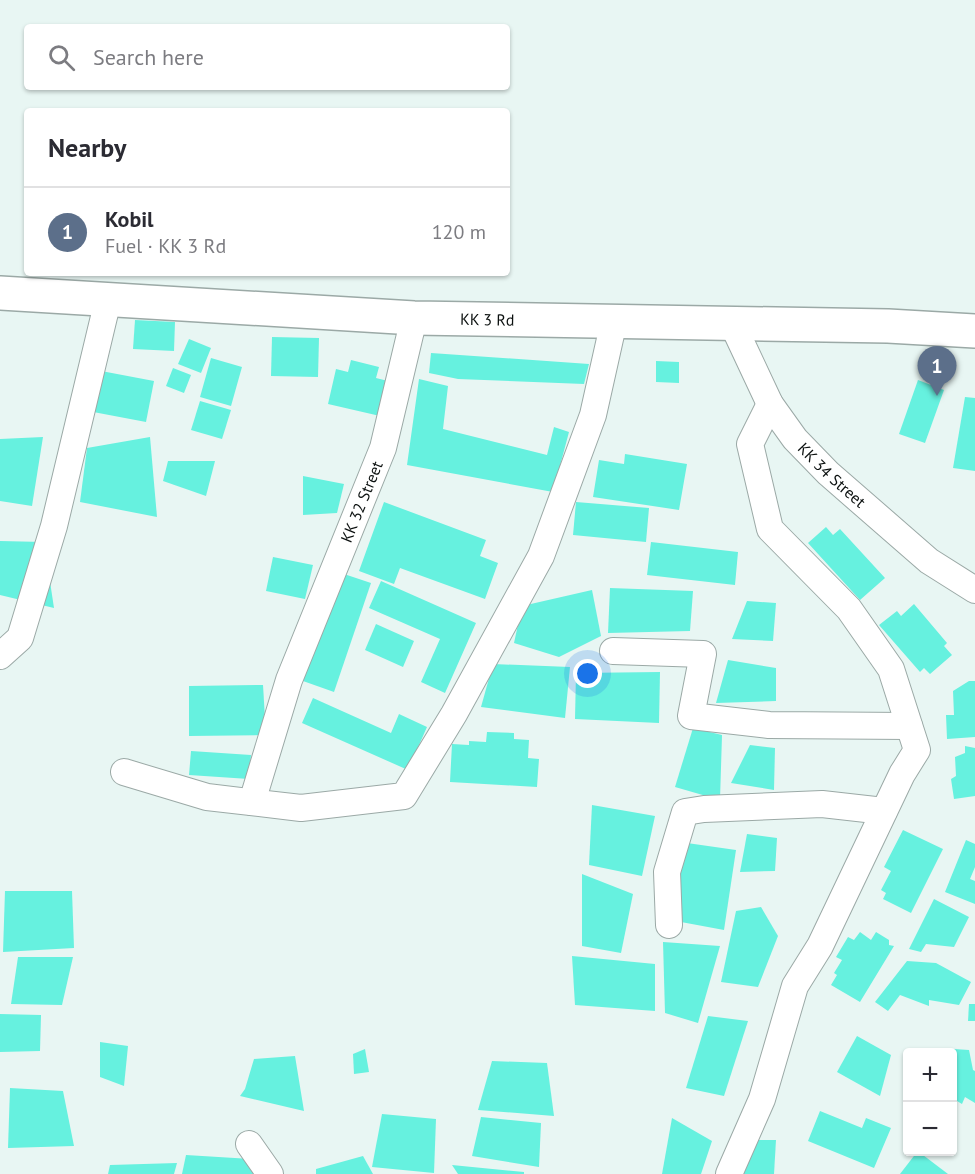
<!DOCTYPE html>
<html lang="en">
<head>
<meta charset="utf-8">
<style>
  body { margin:0; font-family:"PT Sans",sans-serif; background:#f7f7f7; color:#2b2b33 }
  .controls { position:absolute; right:18px; bottom:18px; display:grid; overflow:hidden; border-radius:6px; box-shadow:0 2px 4px #0004 }
  .controls button { width:54px; height:54px; display:grid; place-items:center; padding:0; border:0; border-bottom:2px solid #e1e1e2; background:#fff; color:#2b2b33; font:30px sans-serif }
  .you { position:absolute; left:588px; top:674px; width:21px; height:21px; margin:-15px; border:4px solid #fff; border-radius:50%; background:#1a73e8; box-shadow:0 0 0 9px #1a73e833 }
  .badge { display:grid; place-items:center; width:39px; height:39px; border-radius:50%; background:#1a73e8; color:#fff; font-size:20px; font-weight:700 }
  .pin { position:absolute; translate:-50% -50px; filter:drop-shadow(0 2px 3px #0008) }
  .pin::after { content:''; position:absolute; top:32px; width:21px; height:18px; background:inherit; clip-path:polygon(0 0,100% 0,50% 100%) }
  .list { margin:0; padding:0; list-style:none }
  h2 { display:flex; justify-content:space-between; align-items:center; height:78px; margin:0; padding:0 24px; font-size:26px }
  h2 small { font-size:20px; font-weight:400; color:#7c7c81 }
  .list li { display:grid; grid-template-columns:39px 1fr auto; gap:18px; align-items:center; box-sizing:border-box; height:90px; padding:0 24px; border-top:2px solid #e1e1e2 }
  .list b { display:block; font-size:22px; white-space:nowrap }
  .list p { margin:0; font-size:20px; white-space:nowrap; color:#7c7c81 }
  .list em { font-size:20px; font-style:normal; color:#7c7c81 }
  .icon { flex:none; width:33px; height:33px; fill:none; stroke:currentColor; stroke-width:2; stroke-linecap:round; stroke-linejoin:round }
  .map { position:relative; flex:none; width:975px; height:1174px; overflow:hidden }
  .search { position:absolute; background:#fff; box-shadow:0 2px 4px #0004; left:24px; top:24px; width:486px; height:66px; display:flex; align-items:center; gap:15px; box-sizing:border-box; padding:0 21px; border-radius:6px; color:#7c7c81; font-size:22px }
  .panel { position:absolute; background:#fff; box-shadow:0 2px 4px #0004; left:24px; top:108px; width:486px; height:168px; border-radius:6px }
  .map>svg:first-child { display:block }
</style>
</head>
<body>
<div class="map">
<svg width="975" height="1174" viewBox="0 0 975 1174">
  <rect width="100%" height="100%" fill="#e8f6f3"/>
  <!-- building -->
  <g fill="#66f1df">
    <polygon points="135,320 175,322 174,351 133,349"/>
    <polygon points="272,337 319,338 318,377 271,376"/>
    <polygon points="189,339 211,348 201,373 178,364"/>
    <polygon points="431,353 589,364 584,384 458,379 429,373"/>
    <polygon points="211,358 242,367 231,406 200,397"/>
    <polygon points="351,360 379,367 376,378 388,381 380,416 328,404 336,369 348,372"/>
    <polygon points="656,361 679,362 679,383 656,382"/>
    <polygon points="173,368 191,375 184,393 166,386"/>
    <polygon points="96,370 154,381 146,422 88,411"/>
    <polygon points="419,379 448,386 443,429 547,455 554,427 569,432 553,492 407,465"/>
    <polygon points="918,380 944,390 925,443 899,434"/>
    <polygon points="965,397 975,398 975,471 953,468"/>
    <polygon points="200,401 231,410 222,439 191,430"/>
    <polygon points="43,437 32,506 0,501 0,439"/>
    <polygon points="150,437 157,517 80,502 87,448"/>
    <polygon points="625,454 687,464 679,510 593,497 599,460 624,464"/>
    <polygon points="168,461 215,461 206,496 163,481"/>
    <polygon points="303,476 344,484 337,513 303,515"/>
    <polygon points="384,502 486,540 480,556 498,563 485,599 400,568 394,584 359,571"/>
    <polygon points="576,502 649,508 646,542 573,535"/>
    <polygon points="826,527 833,535 840,529 885,578 860,600 808,543"/>
    <polygon points="0,541 44,542 54,608 0,595"/>
    <polygon points="651,542 738,552 735,585 647,575"/>
    <polygon points="273,557 313,565 305,599 266,591"/>
    <polygon points="341,573 371,583 334,692 303,681"/>
    <polygon points="381,581 476,623 445,693 421,682 440,639 369,608"/>
    <polygon points="610,588 693,591 690,631 608,633"/>
    <polygon points="592,590 601,636 559,657 514,643 522,606"/>
    <polygon points="747,601 776,603 773,641 732,639"/>
    <polygon points="914,604 947,643 944,646 952,655 930,674 924,668 920,672 879,625 897,611 901,616"/>
    <polygon points="376,624 414,641 403,667 365,650"/>
    <polygon points="728,660 776,668 776,701 716,703"/>
    <polygon points="493,664 570,667 565,718 481,707"/>
    <polygon points="660,672 659,723 575,719 576,673"/>
    <polygon points="969,681 975,681 975,737 947,739 946,715 954,715 953,691"/>
    <polygon points="263,685 266,735 189,736 189,686"/>
    <polygon points="313,698 391,733 399,714 427,727 408,770 302,723"/>
    <polygon points="693,728 722,735 720,800 675,787"/>
    <polygon points="487,732 514,733 514,739 529,740 528,758 539,759 537,787 450,782 452,744 469,745 469,741 486,742"/>
    <polygon points="750,745 775,748 774,790 731,783"/>
    <polygon points="965,746 975,748 975,796 954,799 951,779 956,776 955,757 965,753"/>
    <polygon points="191,751 251,755 249,779 189,775"/>
    <polygon points="592,805 655,816 642,876 589,865"/>
    <polygon points="903,830 943,849 911,913 883,899 886,893 881,890 891,871 884,867"/>
    <polygon points="747,834 777,838 775,871 740,872"/>
    <polygon points="966,840 975,844 975,867 970,879 975,881 975,904 945,892"/>
    <polygon points="680,842 736,850 724,930 681,922"/>
    <polygon points="582,874 633,894 621,953 582,946"/>
    <polygon points="5,891 72,891 74,948 3,952"/>
    <polygon points="934,899 969,917 954,947 926,944 921,952 909,949"/>
    <polygon points="761,907 778,936 758,987 721,982 736,911"/>
    <polygon points="860,932 871,940 876,932 889,940 889,945 894,946 860,1002 831,985 837,975 834,973 842,960 836,957 848,937 854,940"/>
    <polygon points="663,942 720,946 698,1023 665,1013"/>
    <polygon points="572,956 655,964 655,1011 575,1005"/>
    <polygon points="18,957 73,957 62,1005 11,1004"/>
    <polygon points="907,961 936,963 971,982 959,1005 929,1000 929,1006 900,995 888,1011 875,1002"/>
    <polygon points="969,1004 975,1004 975,1021 968,1021"/>
    <polygon points="0,1014 41,1015 40,1051 0,1052"/>
    <polygon points="708,1016 748,1021 724,1096 686,1088"/>
    <polygon points="857,1036 891,1055 880,1096 837,1072"/>
    <polygon points="100,1042 128,1046 124,1086 100,1077"/>
    <polygon points="365,1049 369,1072 354,1074 353,1054"/>
    <polygon points="954,1049 969,1050 973,1070 975,1071 975,1103 965,1097 962,1104 952,1098"/>
    <polygon points="295,1056 304,1111 240,1096 245,1089 254,1059"/>
    <polygon points="492,1061 547,1063 554,1116 478,1110"/>
    <polygon points="10,1088 63,1091 74,1146 8,1148"/>
    <polygon points="820,1111 862,1128 866,1118 891,1128 874,1168 808,1141"/>
    <polygon points="382,1114 436,1119 434,1173 372,1167"/>
    <polygon points="481,1117 541,1123 539,1167 472,1156"/>
    <polygon points="672,1118 712,1141 701,1174 662,1174"/>
    <polygon points="746,1140 776,1140 774,1174 739,1174"/>
    <polygon points="917,1152 919,1152 948,1174 900,1174"/>
    <polygon points="186,1155 251,1159 255,1174 182,1174"/>
    <polygon points="363,1156 373,1174 316,1174 316,1169"/>
    <polygon points="177,1163 174,1174 108,1174 110,1165"/>
    <polygon points="452,1165 524,1172 524,1174 458,1174"/>
  </g>
  <g fill="none" stroke-linecap="round" stroke-linejoin="round">
    <!-- street casing -->
    <g stroke="#9ba9a6" stroke-width="28">
      <g id="street">
        <path id="s1" d="M732,323L770,404L795,439L828,473L929,561L975,590"/>
        <polyline points="613,651 703,654 691,716 769,725 909,726"/>
        <polyline points="0,656 20,638 54,526 108,300"/>
        <polyline points="124,772 207,797 301,808 404,796 454,714 541,556 593,415 614,321"/>
        <path id="s2" d="M252,802L289,680L383,448L414,318"/>
        <polyline points="669,925 667,872 685,812 704,809 822,804 884,811"/>
        <polyline points="249,1144 270,1174"/>
        <polyline points="729,1174 762,1099 795,986 820,946 902,774 917,750 891,669 849,609 770,529 750,444 770,404"/>
      </g>
    </g>
    <!-- highway casing -->
    <g stroke="#9ba9a6" stroke-width="36">
      <g id="highway">
        <path id="s3" d="M0,293L414,318L888,326L975,331"/>
      </g>
    </g>
    <!-- street -->
    <use href="#street" stroke="#fff" stroke-width="26"/>
    <!-- highway -->
    <use href="#highway" stroke="#fff" stroke-width="33"/>
  </g>
  <g text-anchor="middle" stroke-width="4.5" stroke-linejoin="round" paint-order="stroke">
    <!-- street labels -->
    <g font-size="16" fill="#0b100f" stroke="#fff">
      <text dy="6" stroke="none"><textPath href="#s3" startOffset="488">KK 3 Rd</textPath></text>
      <text dy="6" stroke="none"><textPath href="#s1" startOffset="184">KK 34 Street</textPath></text>
      <text dy="6" stroke="none"><textPath href="#s2" startOffset="320">KK 32 Street</textPath></text>
    </g>
  </g>
</svg>
<div class="controls">
<button>+</button>
<button>−</button>
</div>
<div class="you"></div>
<div class="pin badge" style="left:937px;top:396px;background:#5c6f8a">1</div>
<div class="search"><svg class="icon" aria-label="search" viewBox="0 0 24 24"><circle cx="10" cy="10" r="6"/><path d="M15 15l6 6"/></svg>Search here</div>
<section class="panel">
<h2>Nearby<small></small></h2>
<ul class="list">
<li><span class="badge" style="background:#5c6f8a">1</span><div><b>Kobil</b><p>Fuel · KK 3 Rd</p></div><em>120 m</em></li>
</ul>
</section>
</div>
</body>
</html>
